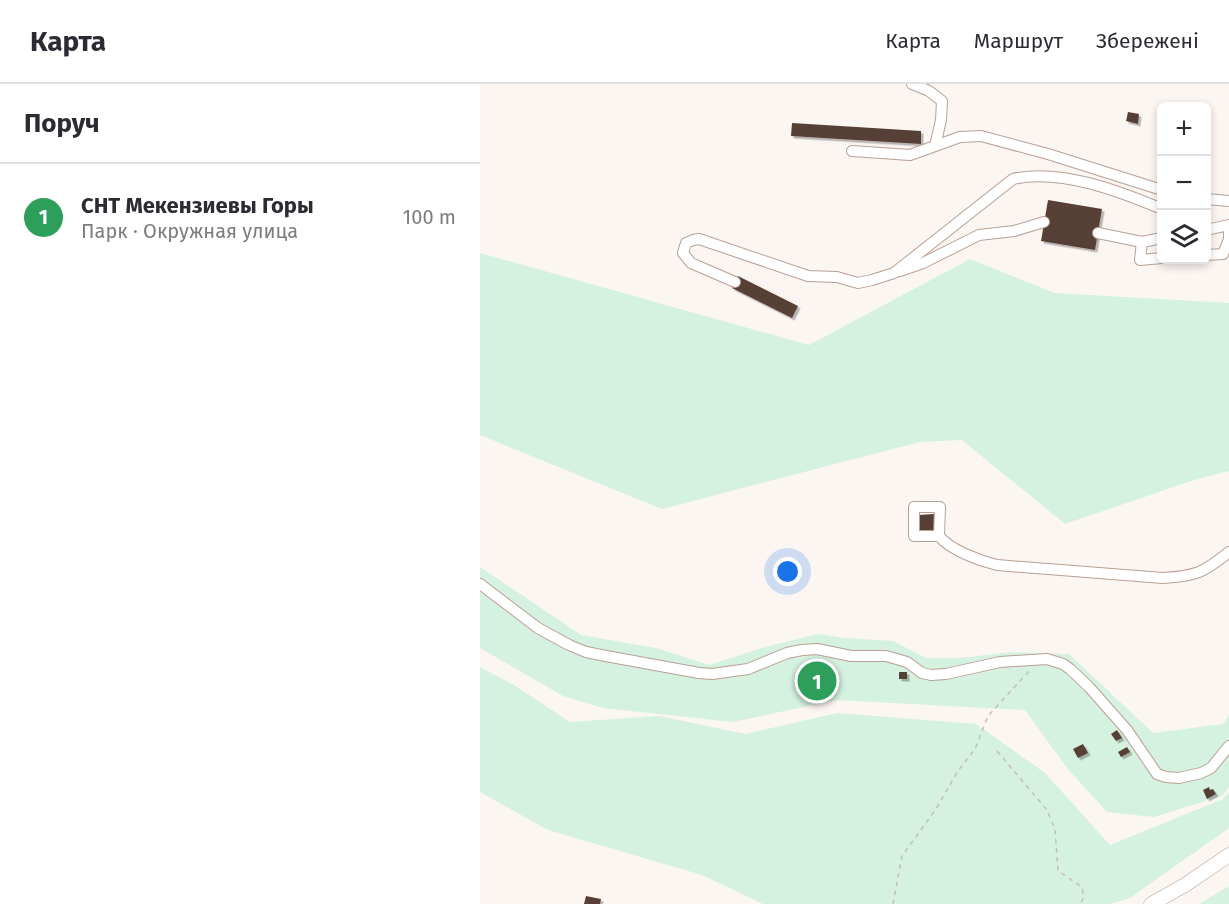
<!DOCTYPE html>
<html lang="uk">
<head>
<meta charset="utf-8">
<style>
  body { margin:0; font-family:"Fira Sans",sans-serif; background:#f2f2f3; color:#2b2b33 }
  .controls { position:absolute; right:18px; top:18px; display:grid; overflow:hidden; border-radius:9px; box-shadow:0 3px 9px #0003 }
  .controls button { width:54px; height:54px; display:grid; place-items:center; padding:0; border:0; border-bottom:2px solid #e1e1e2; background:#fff; color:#2b2b33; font:30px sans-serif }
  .you { position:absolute; left:308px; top:488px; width:21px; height:21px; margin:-15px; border:4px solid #fff; border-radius:50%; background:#1a73e8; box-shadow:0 0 0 9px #1a73e833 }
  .badge { display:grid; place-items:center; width:39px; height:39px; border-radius:50%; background:#1a73e8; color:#fff; font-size:20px; font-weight:700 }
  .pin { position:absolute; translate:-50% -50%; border:3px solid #fff; box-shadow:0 2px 6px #0006 }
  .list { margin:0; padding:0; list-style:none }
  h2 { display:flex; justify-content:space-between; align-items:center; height:78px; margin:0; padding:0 24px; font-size:26px }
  h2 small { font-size:20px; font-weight:400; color:#7c7c81 }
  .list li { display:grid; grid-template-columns:39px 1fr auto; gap:18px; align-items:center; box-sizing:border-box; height:108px; padding:0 24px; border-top:2px solid #e1e1e2 }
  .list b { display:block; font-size:22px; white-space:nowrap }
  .list p { margin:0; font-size:20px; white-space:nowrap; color:#7c7c81 }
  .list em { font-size:20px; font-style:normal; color:#7c7c81 }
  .icon { flex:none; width:33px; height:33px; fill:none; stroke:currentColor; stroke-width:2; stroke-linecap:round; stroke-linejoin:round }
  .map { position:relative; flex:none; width:749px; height:820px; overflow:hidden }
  header { display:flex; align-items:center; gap:36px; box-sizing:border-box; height:84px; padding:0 30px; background:#fff; border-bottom:2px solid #e1e1e2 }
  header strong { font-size:28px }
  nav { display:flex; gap:33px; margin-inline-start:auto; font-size:21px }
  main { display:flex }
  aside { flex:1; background:#fff }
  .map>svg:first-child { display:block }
</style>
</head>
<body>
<header>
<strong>Карта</strong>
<nav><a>Карта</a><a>Маршрут</a><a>Збережені</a></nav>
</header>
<main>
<aside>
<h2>Поруч<small></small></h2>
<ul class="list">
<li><span class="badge" style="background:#2e9e5b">1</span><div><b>СНТ Мекензиевы Горы</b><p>Парк · Окружная улица</p></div><em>100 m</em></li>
</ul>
</aside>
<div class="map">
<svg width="749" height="820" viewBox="0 0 749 820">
  <defs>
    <filter id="shadow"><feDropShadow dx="2.5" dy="2.5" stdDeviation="0" flood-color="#0004"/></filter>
  </defs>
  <rect width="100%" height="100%" fill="#fcf6f3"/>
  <!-- green -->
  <g fill="#d5f1e0">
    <polygon points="0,169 329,261 490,175 575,209 749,219 749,387 717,395 585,440 482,356 440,358 182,425 0,351"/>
    <polygon points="0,483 101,551 176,564 229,581 285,563 337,550 365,554 413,557 446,574 479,574 532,568 589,570 673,649 743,640 749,631 749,703 742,712 674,733 627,728 587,684 545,626 357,616 253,638 123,624 83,612 0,564"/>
    <polygon points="0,583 34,601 90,638 179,632 266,650 357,629 496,640 565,689 630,761 743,715 749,708 749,744 650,814 630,820 283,820 222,791 68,746 0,708"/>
    <polygon points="749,802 749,820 719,820"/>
  </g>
  <!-- building -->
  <g fill="#574035" filter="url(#shadow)">
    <polygon points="648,28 659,30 658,40 646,37"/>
    <polygon points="312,39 441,47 441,60 311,52"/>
    <polygon points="568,116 622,125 615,166 561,157"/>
    <polygon points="258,192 318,222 312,234 252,204"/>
    <polygon points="454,430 454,446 439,446 439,431"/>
    <rect x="419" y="588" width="8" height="7"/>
    <polygon points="637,646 642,654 636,657 631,650"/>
    <polygon points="603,660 608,669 598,674 593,665"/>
    <polygon points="647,663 650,668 641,673 638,668"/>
    <polygon points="729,703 730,706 733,705 736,710 727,715 723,706"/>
    <polygon points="106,812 121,815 120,820 104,820"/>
  </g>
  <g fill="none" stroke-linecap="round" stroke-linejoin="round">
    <!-- minor casing -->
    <g stroke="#ba9f93" stroke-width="12">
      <g id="minor">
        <polyline points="432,0 449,7 462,17 461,36 455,62"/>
        <polyline points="372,67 430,71 480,53 501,52 568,70 682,106"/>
        <polyline points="726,115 749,117"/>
        <polyline points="726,146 749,141 749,155 743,170 726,171"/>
        <polyline points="618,149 662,158 682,154"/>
        <polyline points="662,158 660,176 682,174"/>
        <polyline points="420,187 443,179 499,151 534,147 564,138"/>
        <path d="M255,198L211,179L203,169L206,159L213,156L219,155L328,192L357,193L378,199L392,196L414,189L533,95C580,84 639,107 682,125"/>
        <path d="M459,452L460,423H434V452H459C470,466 500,477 517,481L683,494C716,492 723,489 749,468"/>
        <polyline points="0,500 58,544 89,561 106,568 126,572 219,589 232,590 268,585 307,569 322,566 337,565 371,572 406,572 427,578 442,589 451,591 466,590 520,578 567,575 583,580 590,585 609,603 647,646 677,690 686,693 699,694 721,689 731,684 749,662"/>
      </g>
    </g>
    <!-- major casing -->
    <g stroke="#ba9f93" stroke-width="15">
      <polyline id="major" points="671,820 705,801 749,771"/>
    </g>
    <!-- path -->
    <g stroke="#c4bdb9" stroke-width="1.5" stroke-dasharray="4.5 4.5" stroke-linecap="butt">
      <path d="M517,667L567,726L575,745L578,787L602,803C603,809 605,816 599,820"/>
      <polyline points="413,820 422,772 456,725 478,687 495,665 508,632 551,585"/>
    </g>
    <!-- minor -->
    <use href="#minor" stroke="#fff" stroke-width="10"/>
    <!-- major -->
    <use href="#major" stroke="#fff" stroke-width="14"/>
  </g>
</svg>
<div class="controls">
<button>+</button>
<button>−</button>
<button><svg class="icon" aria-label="layers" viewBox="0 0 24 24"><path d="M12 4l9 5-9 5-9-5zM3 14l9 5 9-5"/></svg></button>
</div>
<div class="you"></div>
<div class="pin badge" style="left:337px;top:597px;background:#2e9e5b">1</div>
</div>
</main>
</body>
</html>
